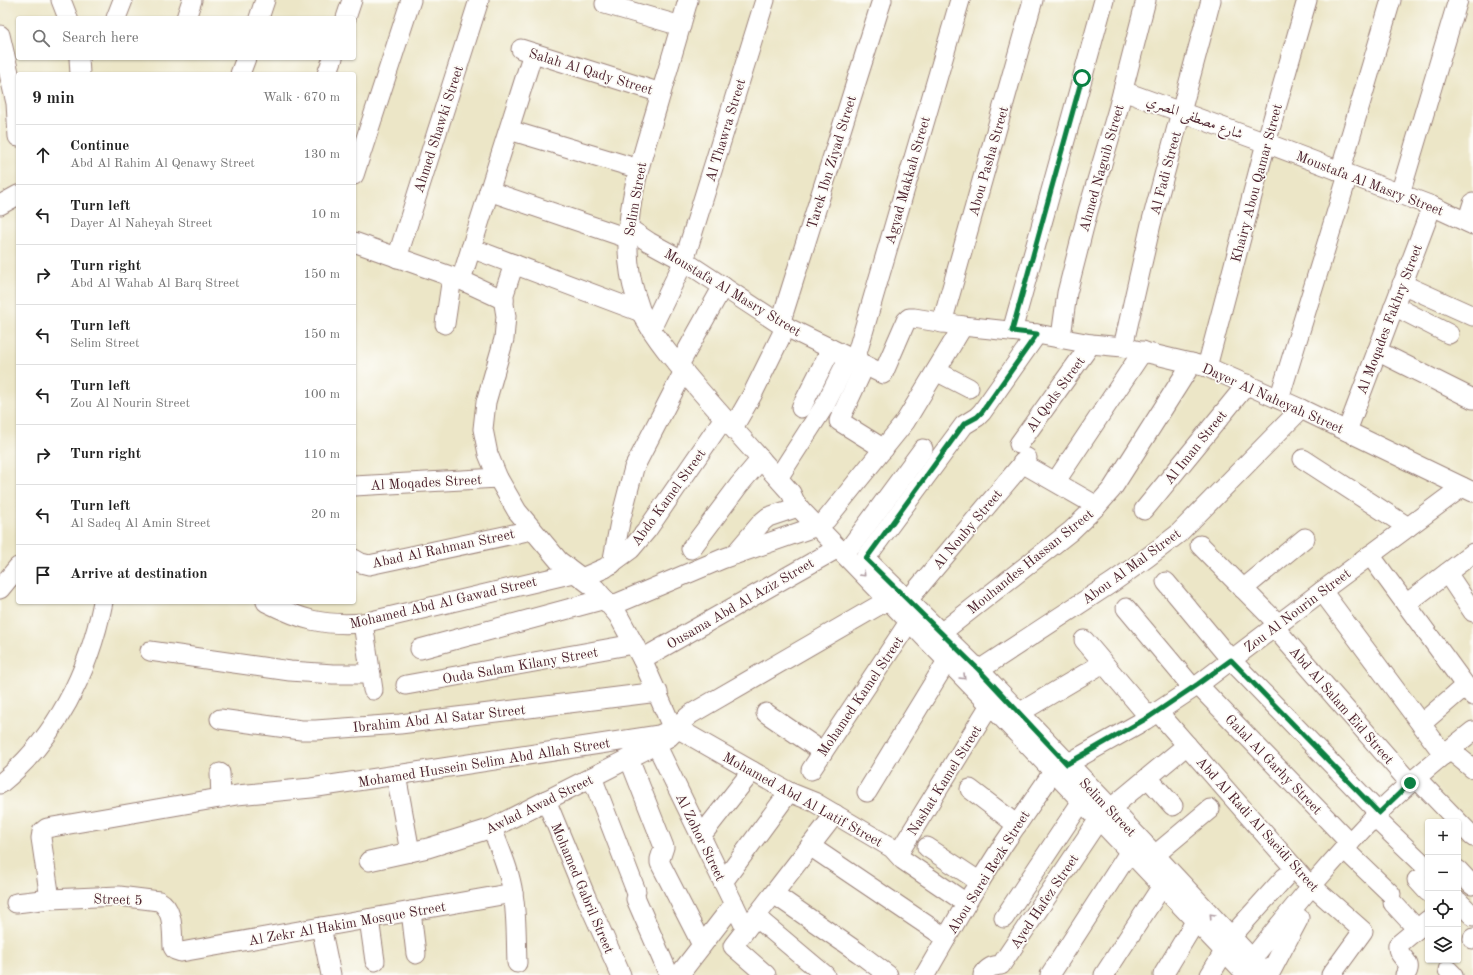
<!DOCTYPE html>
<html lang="en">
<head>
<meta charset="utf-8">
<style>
  body { margin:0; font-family:"Old Standard TT",Amiri,serif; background:#f2f2f2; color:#222 }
  .controls { position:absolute; right:12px; bottom:12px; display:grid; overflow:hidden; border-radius:4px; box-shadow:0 1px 3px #0004 }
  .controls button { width:36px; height:36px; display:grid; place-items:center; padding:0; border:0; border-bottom:1px solid #e0e0e0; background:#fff; color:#222; font:20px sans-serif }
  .stop { position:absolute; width:12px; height:12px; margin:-9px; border:3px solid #0b8043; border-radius:50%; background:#fff }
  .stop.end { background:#0b8043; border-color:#fff; box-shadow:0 1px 4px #0008 }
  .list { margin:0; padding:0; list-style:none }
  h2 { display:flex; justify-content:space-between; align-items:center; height:52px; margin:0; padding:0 16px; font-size:17px }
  h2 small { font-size:13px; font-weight:400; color:#767676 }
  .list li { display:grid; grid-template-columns:26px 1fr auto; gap:12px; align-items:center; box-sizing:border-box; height:60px; padding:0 16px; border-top:1px solid #e0e0e0 }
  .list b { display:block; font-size:15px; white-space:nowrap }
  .list p { margin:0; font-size:13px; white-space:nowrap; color:#767676 }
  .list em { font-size:13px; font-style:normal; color:#767676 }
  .icon { flex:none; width:22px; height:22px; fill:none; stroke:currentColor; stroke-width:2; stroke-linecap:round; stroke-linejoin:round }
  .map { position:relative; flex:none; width:1473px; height:975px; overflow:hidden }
  .search { position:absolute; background:#fff; box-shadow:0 1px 3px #0004; left:16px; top:16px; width:340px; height:44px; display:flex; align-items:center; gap:10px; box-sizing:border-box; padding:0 14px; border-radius:4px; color:#767676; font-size:15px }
  .panel { position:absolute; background:#fff; box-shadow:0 1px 3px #0004; left:16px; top:72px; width:340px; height:532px; border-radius:4px }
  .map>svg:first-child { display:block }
</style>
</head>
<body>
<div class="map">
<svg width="1473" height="975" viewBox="0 0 1473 975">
  <rect width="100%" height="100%" fill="#fdfcf7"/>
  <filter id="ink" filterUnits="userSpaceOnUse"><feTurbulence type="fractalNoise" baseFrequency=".025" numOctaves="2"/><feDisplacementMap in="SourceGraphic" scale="8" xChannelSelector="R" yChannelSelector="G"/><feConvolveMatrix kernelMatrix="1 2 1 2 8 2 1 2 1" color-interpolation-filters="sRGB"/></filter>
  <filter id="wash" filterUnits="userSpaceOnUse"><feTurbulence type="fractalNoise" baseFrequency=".012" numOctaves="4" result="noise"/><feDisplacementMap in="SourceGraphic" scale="16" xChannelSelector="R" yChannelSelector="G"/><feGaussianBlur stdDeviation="0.9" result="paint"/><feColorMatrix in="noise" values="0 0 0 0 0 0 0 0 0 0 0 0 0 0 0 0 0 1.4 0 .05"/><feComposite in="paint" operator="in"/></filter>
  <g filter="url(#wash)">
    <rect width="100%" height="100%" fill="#ece6c7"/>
  </g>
  <g filter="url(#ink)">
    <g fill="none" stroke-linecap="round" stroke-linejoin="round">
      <!-- minor casing -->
      <g stroke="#9b8279" stroke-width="21">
        <g id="minor">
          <polyline points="61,0 68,18"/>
          <path d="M688,0C678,36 667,72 657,107C639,168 615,234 636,297C638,302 639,308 642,314C656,340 677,364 696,386C727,422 759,457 791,493L795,502L802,511L990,705L1247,975"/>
          <polyline points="605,4 681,26"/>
          <polyline points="116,18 123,0"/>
          <polyline points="186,18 192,0"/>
          <polyline points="259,18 265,0"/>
          <polyline points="346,18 352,0"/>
          <polyline points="0,35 16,103 18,137"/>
          <polyline points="521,49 661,93"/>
          <polyline points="79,58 80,74"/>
          <polyline points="240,74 246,58"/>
          <polyline points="327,74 333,58"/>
          <polyline points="1123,91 1266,143 1432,206 1473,225"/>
          <polyline points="509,130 639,169"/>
          <polyline points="1340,172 1391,0"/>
          <polyline points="354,175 411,0"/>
          <polyline points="489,191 627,238"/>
          <polyline points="1400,194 1458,0"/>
          <polyline points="0,205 18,195"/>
          <polyline points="1467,222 1473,203"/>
          <polyline points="628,228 649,242 684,261 780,324 883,374 906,321 909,318 914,318 963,326 1037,334 1091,344 1123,347 1207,367 1301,409 1473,492"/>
          <polyline points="354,242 461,280 504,300"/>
          <polyline points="471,248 641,312"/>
          <polyline points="397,258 479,0"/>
          <polyline points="461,280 533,53"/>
          <polyline points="1402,284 1473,316"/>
          <polyline points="1394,306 1449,334"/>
          <polyline points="942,323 1033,0"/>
          <polyline points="445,324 452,277"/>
          <polyline points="780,324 882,0"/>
          <polyline points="651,329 684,261 765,0"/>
          <polyline points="1012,331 1104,0"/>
          <polyline points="1061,337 1067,293 1088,211 1118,109 1146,0"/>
          <polyline points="1123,347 1151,224 1211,0"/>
          <polyline points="1377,351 1473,399"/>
          <polyline points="855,360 960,0"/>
          <polyline points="679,365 723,286"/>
          <polyline points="865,365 839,421 884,449"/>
          <polyline points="1207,367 1266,143 1307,0"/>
          <polyline points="936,371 969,388"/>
          <polyline points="1279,399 1348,175"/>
          <polyline points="801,408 831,349"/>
          <polyline points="733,428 752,395 786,326"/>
          <polyline points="1347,431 1432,206"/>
          <polyline points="1019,444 1091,344"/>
          <polyline points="1303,459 1408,527"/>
          <polyline points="1022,463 1097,506"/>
          <polyline points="1060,475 1143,351"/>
          <polyline points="778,478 825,405 849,357"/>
          <polyline points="354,486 498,478"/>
          <polyline points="1144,510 1247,384"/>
          <polyline points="826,520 905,422 963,326"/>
          <polyline points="852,545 923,449"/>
          <polyline points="1200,545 1278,624"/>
          <polyline points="691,549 739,485 761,459"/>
          <polyline points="734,555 762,522 768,517 798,507"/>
          <polyline points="1370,555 1473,696"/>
          <polyline points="354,559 361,563 369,565 532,530"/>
          <polyline points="865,559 964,425 977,417 982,412 1037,334"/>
          <polyline points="866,559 979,670 1126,824 1267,975"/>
          <polyline points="612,564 620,522 634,468 684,371"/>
          <polyline points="1447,573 1473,612"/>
          <polyline points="582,578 605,568 631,549 647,530 724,418"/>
          <polyline points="1166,582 1231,660 1379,813"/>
          <polyline points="0,589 18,567"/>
          <polyline points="1243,589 1305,538"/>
          <polyline points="1322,591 1444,755"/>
          <polyline points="908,600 1027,458"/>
          <path d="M266,602C302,620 323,626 363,623L574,573"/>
          <polyline points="1406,604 1473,553"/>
          <polyline points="611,606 722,559 817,526"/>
          <polyline points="1126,608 1193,688"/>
          <polyline points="363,623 373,690"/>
          <polyline points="1274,627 1410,783"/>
          <polyline points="941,633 1071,531 1097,506 1112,489 1192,363"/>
          <polyline points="1084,640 1149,717"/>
          <polyline points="420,649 605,599"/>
          <polyline points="150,651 290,671 333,674 371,674"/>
          <polyline points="642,659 838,548"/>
          <polyline points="979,670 1113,582 1148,557 1178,534 1301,409"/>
          <polyline points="406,685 634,644"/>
          <polyline points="1198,685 1350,843"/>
          <polyline points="1158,712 1303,878 1363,931 1331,975"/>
          <polyline points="766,713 823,752"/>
          <polyline points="1019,713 1095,668"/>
          <polyline points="220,719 301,730 316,730 400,724 658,692"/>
          <polyline points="1421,724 1465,686"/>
          <polyline points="675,727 789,792 814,802 892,848 903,860 966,903"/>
          <polyline points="656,744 746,929"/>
          <polyline points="1450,750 1473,769"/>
          <polyline points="629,758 664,847 660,859 660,863 702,945"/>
          <polyline points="1067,764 1145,720 1198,685 1322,591 1462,487"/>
          <polyline points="811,770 909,622"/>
          <polyline points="220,773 221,798"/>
          <polyline points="396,775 410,852"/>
          <polyline points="592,777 636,891"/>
          <polyline points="1148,778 1173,806"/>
          <polyline points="1416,778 1473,837"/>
          <path d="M0,784C56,739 89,672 103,602"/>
          <polyline points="970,789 1017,825"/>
          <polyline points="867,792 947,661"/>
          <polyline points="546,800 586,897 621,975"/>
          <polyline points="1111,808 1187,745"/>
          <polyline points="1374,817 1426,867"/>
          <path d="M492,828C500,850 510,871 513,894C517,917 516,940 517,963"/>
          <polyline points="701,836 752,771"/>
          <polyline points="810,846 946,938"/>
          <polyline points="927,847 980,882"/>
          <polyline points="1344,849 1391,894"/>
          <polyline points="898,854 990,705"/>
          <polyline points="1155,855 1210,809"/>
          <polyline points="369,861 428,848 492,828 651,747 669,737 673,733 673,729 642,659 618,615 595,588 559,561 517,511 498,478 488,454 483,429 486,402 504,339 506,316 504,304 504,294 514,264"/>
          <polyline points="1458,870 1472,885"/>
          <polyline points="1417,880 1428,892"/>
          <polyline points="723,882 789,792"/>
          <polyline points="774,894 859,953 888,975"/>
          <polyline points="50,899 41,838 42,832 47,828 237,795 311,788 659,735 673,729 691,714 888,600"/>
          <polyline points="636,899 669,975"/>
          <polyline points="1458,901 1473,916"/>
          <path d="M16,903L50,899L119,896L159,901C174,909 172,931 173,947L175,950L181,952L513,893"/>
          <polyline points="1393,903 1417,929"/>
          <polyline points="411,911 416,954"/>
          <polyline points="756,917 825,975"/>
          <polyline points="1004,918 1082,801"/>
          <polyline points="369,919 375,961"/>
          <polyline points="321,927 331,975"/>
          <polyline points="1231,937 1285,877"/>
          <polyline points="1473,938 1473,939"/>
          <path d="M1252,959C1292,909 1333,858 1379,812C1408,783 1440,757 1473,731"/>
          <polyline points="1448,970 1453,975"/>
          <polyline points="679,975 734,904"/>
          <polyline points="766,975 733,946 835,814"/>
          <polyline points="925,975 970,897 1003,845 1053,772"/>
          <path d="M983,975C988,967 992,966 1001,965L1099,819"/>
          <polyline points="1050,975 1130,851"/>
          <polyline points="1104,975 1162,886"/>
          <polyline points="1163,975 1195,922"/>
          <polyline points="1210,975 1224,952"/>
          <polyline points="1269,975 1299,918"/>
          <path d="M1405,975C1416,961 1396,958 1398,945L1428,920"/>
        </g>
      </g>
      <!-- minor -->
      <use href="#minor" stroke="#fff" stroke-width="19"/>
    </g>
    <!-- one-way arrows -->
    <defs><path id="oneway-chevron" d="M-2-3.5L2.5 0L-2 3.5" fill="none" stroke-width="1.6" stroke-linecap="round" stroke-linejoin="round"/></defs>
    <g stroke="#ae9aa0">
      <use href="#oneway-chevron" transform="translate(863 574) rotate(46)"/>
      <use href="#oneway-chevron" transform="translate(963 677) rotate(45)"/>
      <use href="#oneway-chevron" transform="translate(1212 916) rotate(-133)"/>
    </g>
  </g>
  <g fill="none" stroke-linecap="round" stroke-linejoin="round" filter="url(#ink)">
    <!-- route -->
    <polyline stroke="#0b8043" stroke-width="5" points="1082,78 1012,331 1037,334 982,412 977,417 964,424 866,559 979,670 1067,764 1149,717 1198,684 1231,660 1379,813 1410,783"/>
  </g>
  <g text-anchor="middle" stroke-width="3.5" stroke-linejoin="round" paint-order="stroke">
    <!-- street labels -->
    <g font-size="14" fill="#4a1f2b" stroke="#fdfcf7">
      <text transform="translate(591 71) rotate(17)" y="5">Salah Al Qady Street</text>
      <text transform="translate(1195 117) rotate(20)" y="5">شارع مصطفى المصري</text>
      <text transform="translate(438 129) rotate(-72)" y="5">Ahmed Shawki Street</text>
      <text transform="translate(725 130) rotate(-73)" y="5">Al Thawra Street</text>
      <text transform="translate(988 161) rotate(-74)" y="5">Abou Pasha Street</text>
      <text transform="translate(831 162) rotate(-73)" y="5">Tarek Ibn Ziyad Street</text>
      <text transform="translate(1101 168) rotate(-74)" y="5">Ahmed Naguib Street</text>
      <text transform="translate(1165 173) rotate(-75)" y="5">Al Fadi Street</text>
      <text transform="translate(907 180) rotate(-74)" y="5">Agyad Makkah Street</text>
      <text transform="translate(1256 183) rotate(-75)" y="5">Khairy Abou Qamar Street</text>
      <text transform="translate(1370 183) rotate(21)" y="5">Moustafa Al Masry Street</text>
      <text transform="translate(635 199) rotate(-80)" y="5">Selim Street</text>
      <text transform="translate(733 292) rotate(31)" y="5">Moustafa Al Masry Street</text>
      <text transform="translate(1389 319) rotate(-69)" y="5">Al Moqades Fakhry Street</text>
      <text transform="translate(1055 394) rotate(-54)" y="5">Al Qods Street</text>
      <text transform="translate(1273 398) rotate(24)" y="5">Dayer Al Naheyah Street</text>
      <text transform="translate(1195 447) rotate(-51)" y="5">Al Iman Street</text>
      <text transform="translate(426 482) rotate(-3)" y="5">Al Moqades Street</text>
      <text transform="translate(668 497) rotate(-54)" y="5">Abdo Kamel Street</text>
      <text transform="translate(967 529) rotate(-50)" y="5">Al Nouby Street</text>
      <text transform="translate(443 548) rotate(-12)" y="5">Abad Al Rahman Street</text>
      <text transform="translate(1030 561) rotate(-39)" y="5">Mouhandes Hassan Street</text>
      <text transform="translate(1131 566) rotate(-36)" y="5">Abou Al Mal Street</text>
      <text transform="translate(443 602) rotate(-13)" y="5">Mohamed Abd Al Gawad Street</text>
      <text transform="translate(740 603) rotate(-30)" y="5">Ousama Abd Al Aziz Street</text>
      <text transform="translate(1297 610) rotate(-37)" y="5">Zou Al Nourin Street</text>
      <text transform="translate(520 665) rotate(-10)" y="5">Ouda Salam Kilany Street</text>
      <text transform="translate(860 696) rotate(-56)" y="5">Mohamed Kamel Street</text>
      <text transform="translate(1342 705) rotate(49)" y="5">Abd Al Salam Eid Street</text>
      <text transform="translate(439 718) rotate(-6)" y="5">Ibrahim Abd Al Satar Street</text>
      <text transform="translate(484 762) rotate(-9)" y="5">Mohamed Hussein Selim Abd Allah Street</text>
      <text transform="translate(1274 764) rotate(46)" y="5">Galal Al Garhy Street</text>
      <text transform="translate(944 780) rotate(-58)" y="5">Nashat Kamel Street</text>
      <text transform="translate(803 799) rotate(29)" y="5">Mohamed Abd Al Latif Street</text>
      <text transform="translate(539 804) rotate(-26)" y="5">Awlad Awad Street</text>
      <text transform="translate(1108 807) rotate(46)" y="5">Selim Street</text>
      <text transform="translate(1258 824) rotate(48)" y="5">Abd Al Radi Al Saeidi Street</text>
      <text transform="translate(701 837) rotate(64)" y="5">Al Zohor Street</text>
      <text transform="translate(988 872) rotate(-58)" y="5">Abou Sarei Rezk Street</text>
      <text transform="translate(583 888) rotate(67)" y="5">Mohamed Gabril Street</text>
      <text transform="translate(118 899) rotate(2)" y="5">Street 5</text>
      <text transform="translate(1044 901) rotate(-56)" y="5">Ayed Hafez Street</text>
      <text transform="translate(347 923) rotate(-10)" y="5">Al Zekr Al Hakim Mosque Street</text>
    </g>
  </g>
</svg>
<div class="controls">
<button>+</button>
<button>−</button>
<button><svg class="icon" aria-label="locate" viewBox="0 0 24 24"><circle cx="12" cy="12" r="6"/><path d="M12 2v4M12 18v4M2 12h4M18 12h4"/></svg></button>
<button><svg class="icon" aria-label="layers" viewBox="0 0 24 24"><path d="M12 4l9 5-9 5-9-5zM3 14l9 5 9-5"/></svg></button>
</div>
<div class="stop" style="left:1082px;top:78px"></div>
<div class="stop end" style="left:1410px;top:783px"></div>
<div class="search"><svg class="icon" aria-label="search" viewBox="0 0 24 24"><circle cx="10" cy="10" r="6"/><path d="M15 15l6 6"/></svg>Search here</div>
<section class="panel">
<h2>9 min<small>Walk · 670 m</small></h2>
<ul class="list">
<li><svg class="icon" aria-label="ahead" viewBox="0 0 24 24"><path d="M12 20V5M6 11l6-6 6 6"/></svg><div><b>Continue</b><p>Abd Al Rahim Al Qenawy Street</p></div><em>130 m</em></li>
<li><svg class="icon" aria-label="left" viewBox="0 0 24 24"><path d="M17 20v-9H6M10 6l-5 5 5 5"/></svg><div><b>Turn left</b><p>Dayer Al Naheyah Street</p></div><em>10 m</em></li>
<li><svg class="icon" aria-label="right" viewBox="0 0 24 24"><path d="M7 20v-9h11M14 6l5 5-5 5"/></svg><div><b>Turn right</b><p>Abd Al Wahab Al Barq Street</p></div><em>150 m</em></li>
<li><svg class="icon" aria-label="left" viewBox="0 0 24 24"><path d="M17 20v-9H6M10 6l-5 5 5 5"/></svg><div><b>Turn left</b><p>Selim Street</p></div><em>150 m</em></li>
<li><svg class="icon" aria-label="left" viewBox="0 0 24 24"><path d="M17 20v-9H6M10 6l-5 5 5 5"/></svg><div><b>Turn left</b><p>Zou Al Nourin Street</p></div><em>100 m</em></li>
<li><svg class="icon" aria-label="right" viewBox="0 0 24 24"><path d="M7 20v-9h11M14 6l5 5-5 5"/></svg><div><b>Turn right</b></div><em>110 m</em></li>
<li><svg class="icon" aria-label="left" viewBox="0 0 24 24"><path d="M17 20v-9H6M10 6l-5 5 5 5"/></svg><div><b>Turn left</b><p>Al Sadeq Al Amin Street</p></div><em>20 m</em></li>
<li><svg class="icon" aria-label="arrive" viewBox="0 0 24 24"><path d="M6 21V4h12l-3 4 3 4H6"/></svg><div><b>Arrive at destination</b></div></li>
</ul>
</section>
</div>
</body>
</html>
